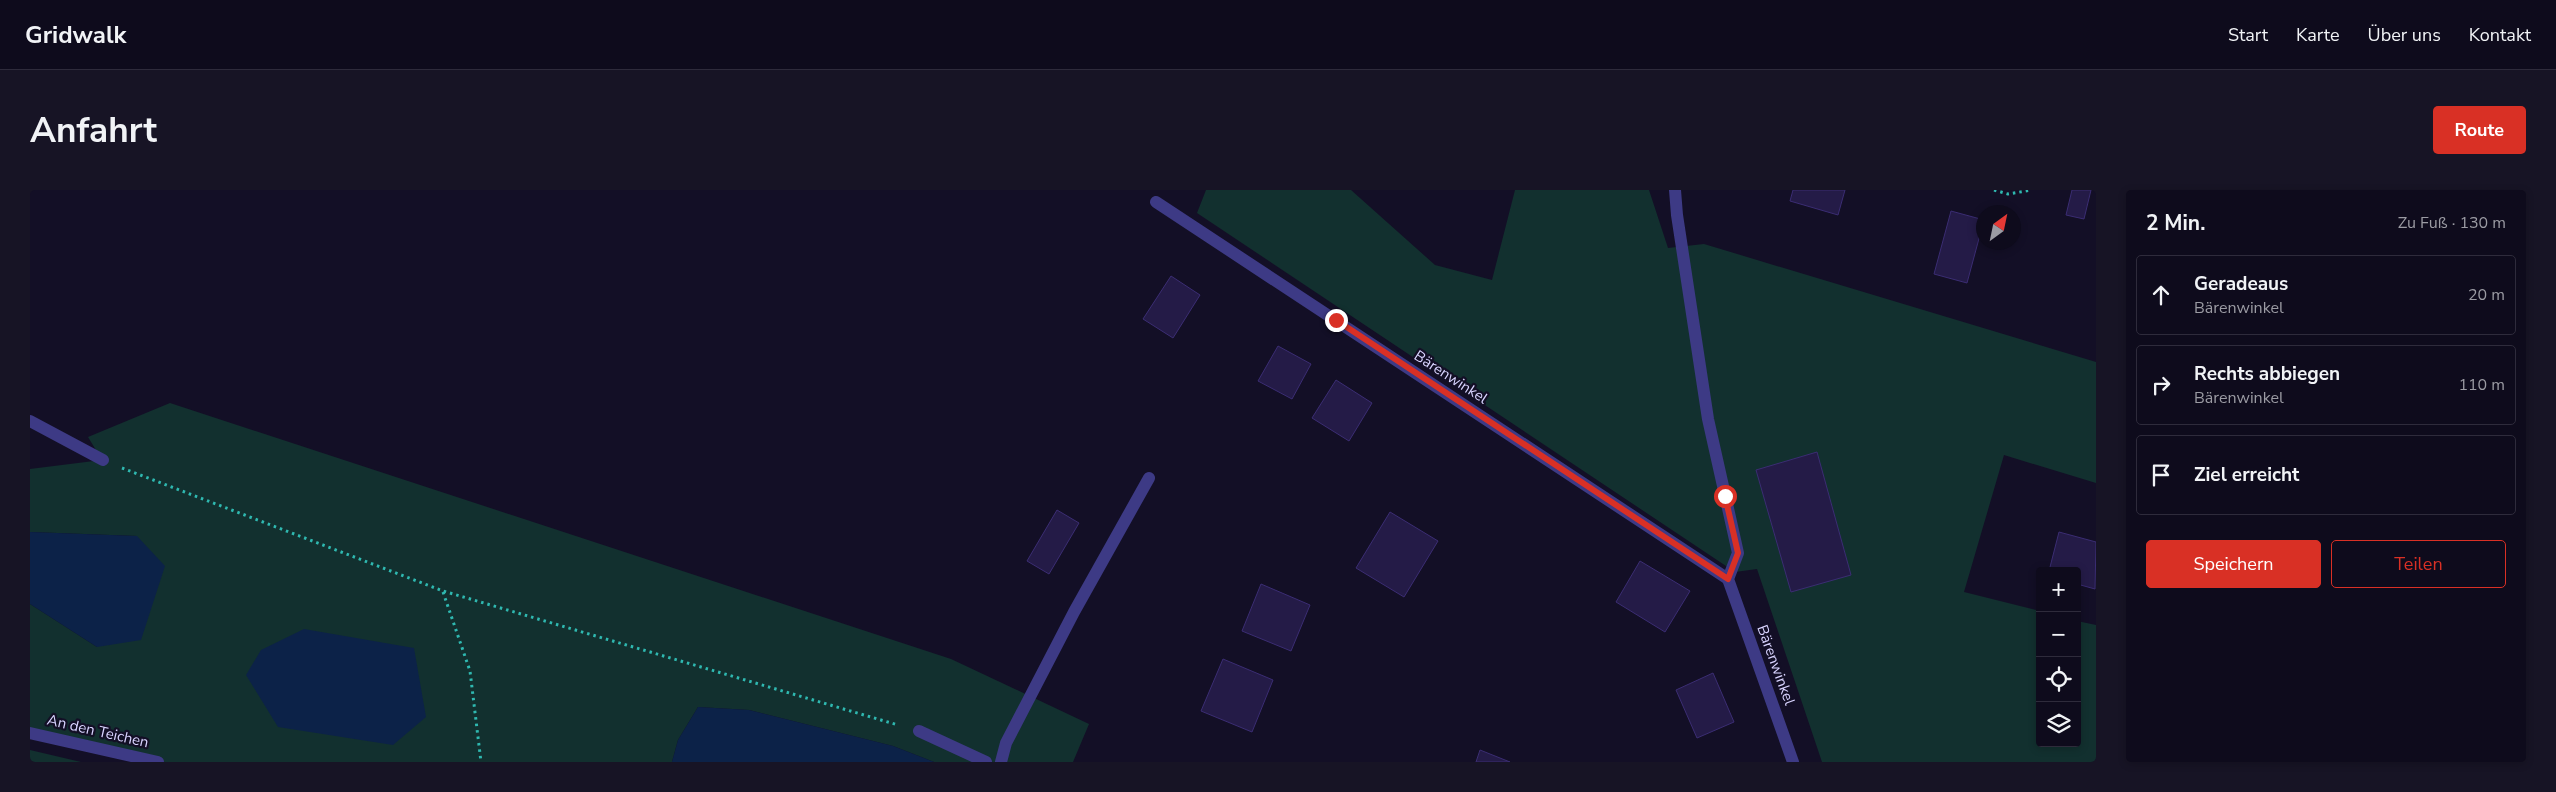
<!DOCTYPE html>
<html lang="de">
<head>
<meta charset="utf-8">
<style>
  body { margin:0; font-family:"Nunito Sans",sans-serif; background:#171425; color:#f1f3f6 }
  .controls { position:absolute; right:15px; bottom:15px; display:grid; overflow:hidden; border-radius:5px; box-shadow:0 2px 8px #0003 }
  .controls button { width:45px; height:45px; display:grid; place-items:center; padding:0; border:0; border-bottom:1px solid #2e2b3b; background:#0e0b1c; color:#f1f3f6; font:25px sans-serif }
  .compass { position:absolute; left:1946px; top:15px; width:45px; height:45px; border-radius:50%; background:#0e0b1c; box-shadow:0 2px 8px #0003; rotate:33deg }
  .stop { position:absolute; width:15px; height:15px; margin:-11px; border:4px solid #d93025; border-radius:50%; background:#fff }
  .stop.end { background:#d93025; border-color:#fff; box-shadow:0 1px 5px #0008 }
  .list { margin:0; padding:0; list-style:none }
  h2 { display:flex; justify-content:space-between; align-items:center; height:65px; margin:0; padding:0 20px; font-size:21px }
  h2 small { font-size:16px; font-weight:400; color:#9b9ba3 }
  .list li { display:grid; grid-template-columns:32px 1fr auto; gap:15px; align-items:center; box-sizing:border-box; height:80px; margin:0 10px 10px; padding:0 10px; border:1px solid #2e2b3b; border-radius:5px }
  .list b { display:block; font-size:19px; white-space:nowrap }
  .list p { margin:0; font-size:16px; white-space:nowrap; color:#9b9ba3 }
  .list em { font-size:16px; font-style:normal; color:#9b9ba3 }
  .actions { display:flex; gap:10px; padding:15px 20px }
  .actions a { flex:1; padding:11px 0; border:1px solid #d93025; border-radius:5px; text-align:center; font-size:18px; color:#d93025 }
  .actions .main { background:#d93025; color:#fff }
  .icon { flex:none; width:28px; height:28px; fill:none; stroke:currentColor; stroke-width:2; stroke-linecap:round; stroke-linejoin:round }
  .map { position:relative; flex:none; width:2066px; height:572px; overflow:hidden; border-radius:5px }
  header { display:flex; align-items:center; gap:30px; box-sizing:border-box; height:70px; padding:0 25px; background:#0e0b1c; border-bottom:1px solid #2e2b3b }
  header strong { font-size:24px }
  nav { display:flex; gap:28px; margin-inline-start:auto; font-size:18px }
  .intro { display:flex; align-items:center; justify-content:space-between; box-sizing:border-box; height:120px; padding:0 30px }
  h1 { margin:0; font-size:35px }
  .button { padding:12px 22px; border-radius:5px; background:#d93025; color:#fff; font-size:18px; font-weight:700 }
  main { display:flex; gap:30px; padding:0 30px }
  aside { flex:1; background:#0e0b1c; border-radius:5px; box-shadow:0 2px 8px #0003 }
  .map>svg:first-child { display:block }
</style>
</head>
<body>
<header>
<strong>Gridwalk</strong>
<nav><a>Start</a><a>Karte</a><a>Über uns</a><a>Kontakt</a></nav>
</header>
<div class="intro"><h1>Anfahrt</h1><a class="button">Route</a></div>
<main>
<div class="map">
<svg width="2066" height="572" viewBox="0 0 2066 572">
  <rect width="100%" height="100%" fill="#130f26"/>
  <!-- green -->
  <g fill="#12302f">
    <polygon points="1176,0 1321,0 1405,75 1462,90 1485,0 1619,0 1638,58 1674,54 2066,172 2066,293 1974,265 1934,402 2010,421 2010,553 2047,553 2047,431 2066,435 2066,572 1792,572 1727,379 1705,382 1167,23"/>
    <polygon points="140,213 921,469 1059,534 1043,572 904,572 863,556 719,520 668,517 648,550 642,572 128,572 0,543 0,414 67,457 107,346 0,342 0,279 72,270 58,247"/>
    <polygon points="0,560 51,572 0,572"/>
  </g>
  <!-- water -->
  <g fill="#0c2248">
    <polygon points="0,342 107,346 135,376 111,450 67,457 0,414"/>
    <polygon points="274,439 384,458 396,527 363,555 248,537 216,485 231,460"/>
    <polygon points="668,517 719,520 863,556 904,572 642,572 648,550"/>
  </g>
  <!-- building -->
  <g fill="#241b47" stroke="#3b2d73">
    <polygon points="1763,0 1815,0 1808,25 1760,11"/>
    <polygon points="2042,0 2061,0 2054,29 2036,25"/>
    <polygon points="1921,21 1954,30 1937,93 1904,84"/>
    <polygon points="1141,86 1170,105 1143,148 1113,129"/>
    <polygon points="1248,156 1281,174 1262,209 1228,191"/>
    <polygon points="1306,190 1342,213 1319,251 1282,228"/>
    <polygon points="1787,262 1821,385 1761,402 1726,280"/>
    <polygon points="1027,320 1049,333 1019,384 997,371"/>
    <polygon points="1360,322 1408,351 1374,407 1326,378"/>
    <polygon points="2029,342 2066,352 2065,399 2047,394 2047,381 2019,381"/>
    <polygon points="1610,371 1660,401 1635,442 1586,412"/>
    <polygon points="1231,394 1280,415 1261,461 1212,441"/>
    <polygon points="1193,469 1243,490 1222,542 1171,521"/>
    <polygon points="1683,483 1704,532 1667,548 1646,500"/>
    <polygon points="1450,560 1480,572 1446,572"/>
  </g>
  <g fill="none" stroke-linecap="round" stroke-linejoin="round">
    <!-- path -->
    <g stroke="#2fb8b0" stroke-width="3" stroke-dasharray="2.5 4" stroke-linecap="butt">
      <polyline points="1964,0 1978,4 2002,0"/>
      <polyline points="92,278 413,401 868,535"/>
      <polyline points="413,402 440,481 451,572"/>
    </g>
    <!-- minor -->
    <g stroke="#3d3a85" stroke-width="12">
      <polyline points="1645,0 1647,25 1678,229 1708,363 1698,389 1763,572"/>
      <polyline points="1126,12 1698,389"/>
      <polyline points="0,231 73,270"/>
      <polyline points="889,541 956,572"/>
      <polyline points="0,543 128,572"/>
      <polyline points="971,572 976,553 1044,422 1119,288"/>
    </g>
  </g>
  <g fill="none" stroke-linecap="round" stroke-linejoin="round">
    <!-- route -->
    <polyline stroke="#d93025" stroke-width="6" points="1306,130 1698,389 1708,363 1695,306"/>
  </g>
  <g text-anchor="middle" stroke-width="4.5" stroke-linejoin="round" paint-order="stroke">
    <!-- street labels -->
    <g font-size="15" fill="#d9d4ff" stroke="#130f26">
      <text transform="translate(1421 187) rotate(33)" y="5">Bärenwinkel</text>
      <text transform="translate(1746 475) rotate(70)" y="5">Bärenwinkel</text>
      <text transform="translate(68 541) rotate(13)" y="5">An den Teichen</text>
    </g>
  </g>
</svg>
<div class="controls">
<button>+</button>
<button>−</button>
<button><svg class="icon" aria-label="locate" viewBox="0 0 24 24"><circle cx="12" cy="12" r="6"/><path d="M12 2v4M12 18v4M2 12h4M18 12h4"/></svg></button>
<button><svg class="icon" aria-label="layers" viewBox="0 0 24 24"><path d="M12 4l9 5-9 5-9-5zM3 14l9 5 9-5"/></svg></button>
</div>
<svg class="compass" viewBox="-18 -18 36 36"><path d="M0-13l5 13h-10z" fill="#e53935"/><path d="M0 13l5-13h-10z" fill="#9b9ba3"/></svg>
<div class="stop" style="left:1695px;top:306px"></div>
<div class="stop end" style="left:1306px;top:130px"></div>
</div>
<aside>
<h2>2 Min.<small>Zu Fuß · 130 m</small></h2>
<ul class="list">
<li><svg class="icon" aria-label="ahead" viewBox="0 0 24 24"><path d="M12 20V5M6 11l6-6 6 6"/></svg><div><b>Geradeaus</b><p>Bärenwinkel</p></div><em>20 m</em></li>
<li><svg class="icon" aria-label="right" viewBox="0 0 24 24"><path d="M7 20v-9h11M14 6l5 5-5 5"/></svg><div><b>Rechts abbiegen</b><p>Bärenwinkel</p></div><em>110 m</em></li>
<li><svg class="icon" aria-label="arrive" viewBox="0 0 24 24"><path d="M6 21V4h12l-3 4 3 4H6"/></svg><div><b>Ziel erreicht</b></div></li>
</ul>
<div class="actions"><a class="main">Speichern</a><a>Teilen</a></div>
</aside>
</main>
</body>
</html>
